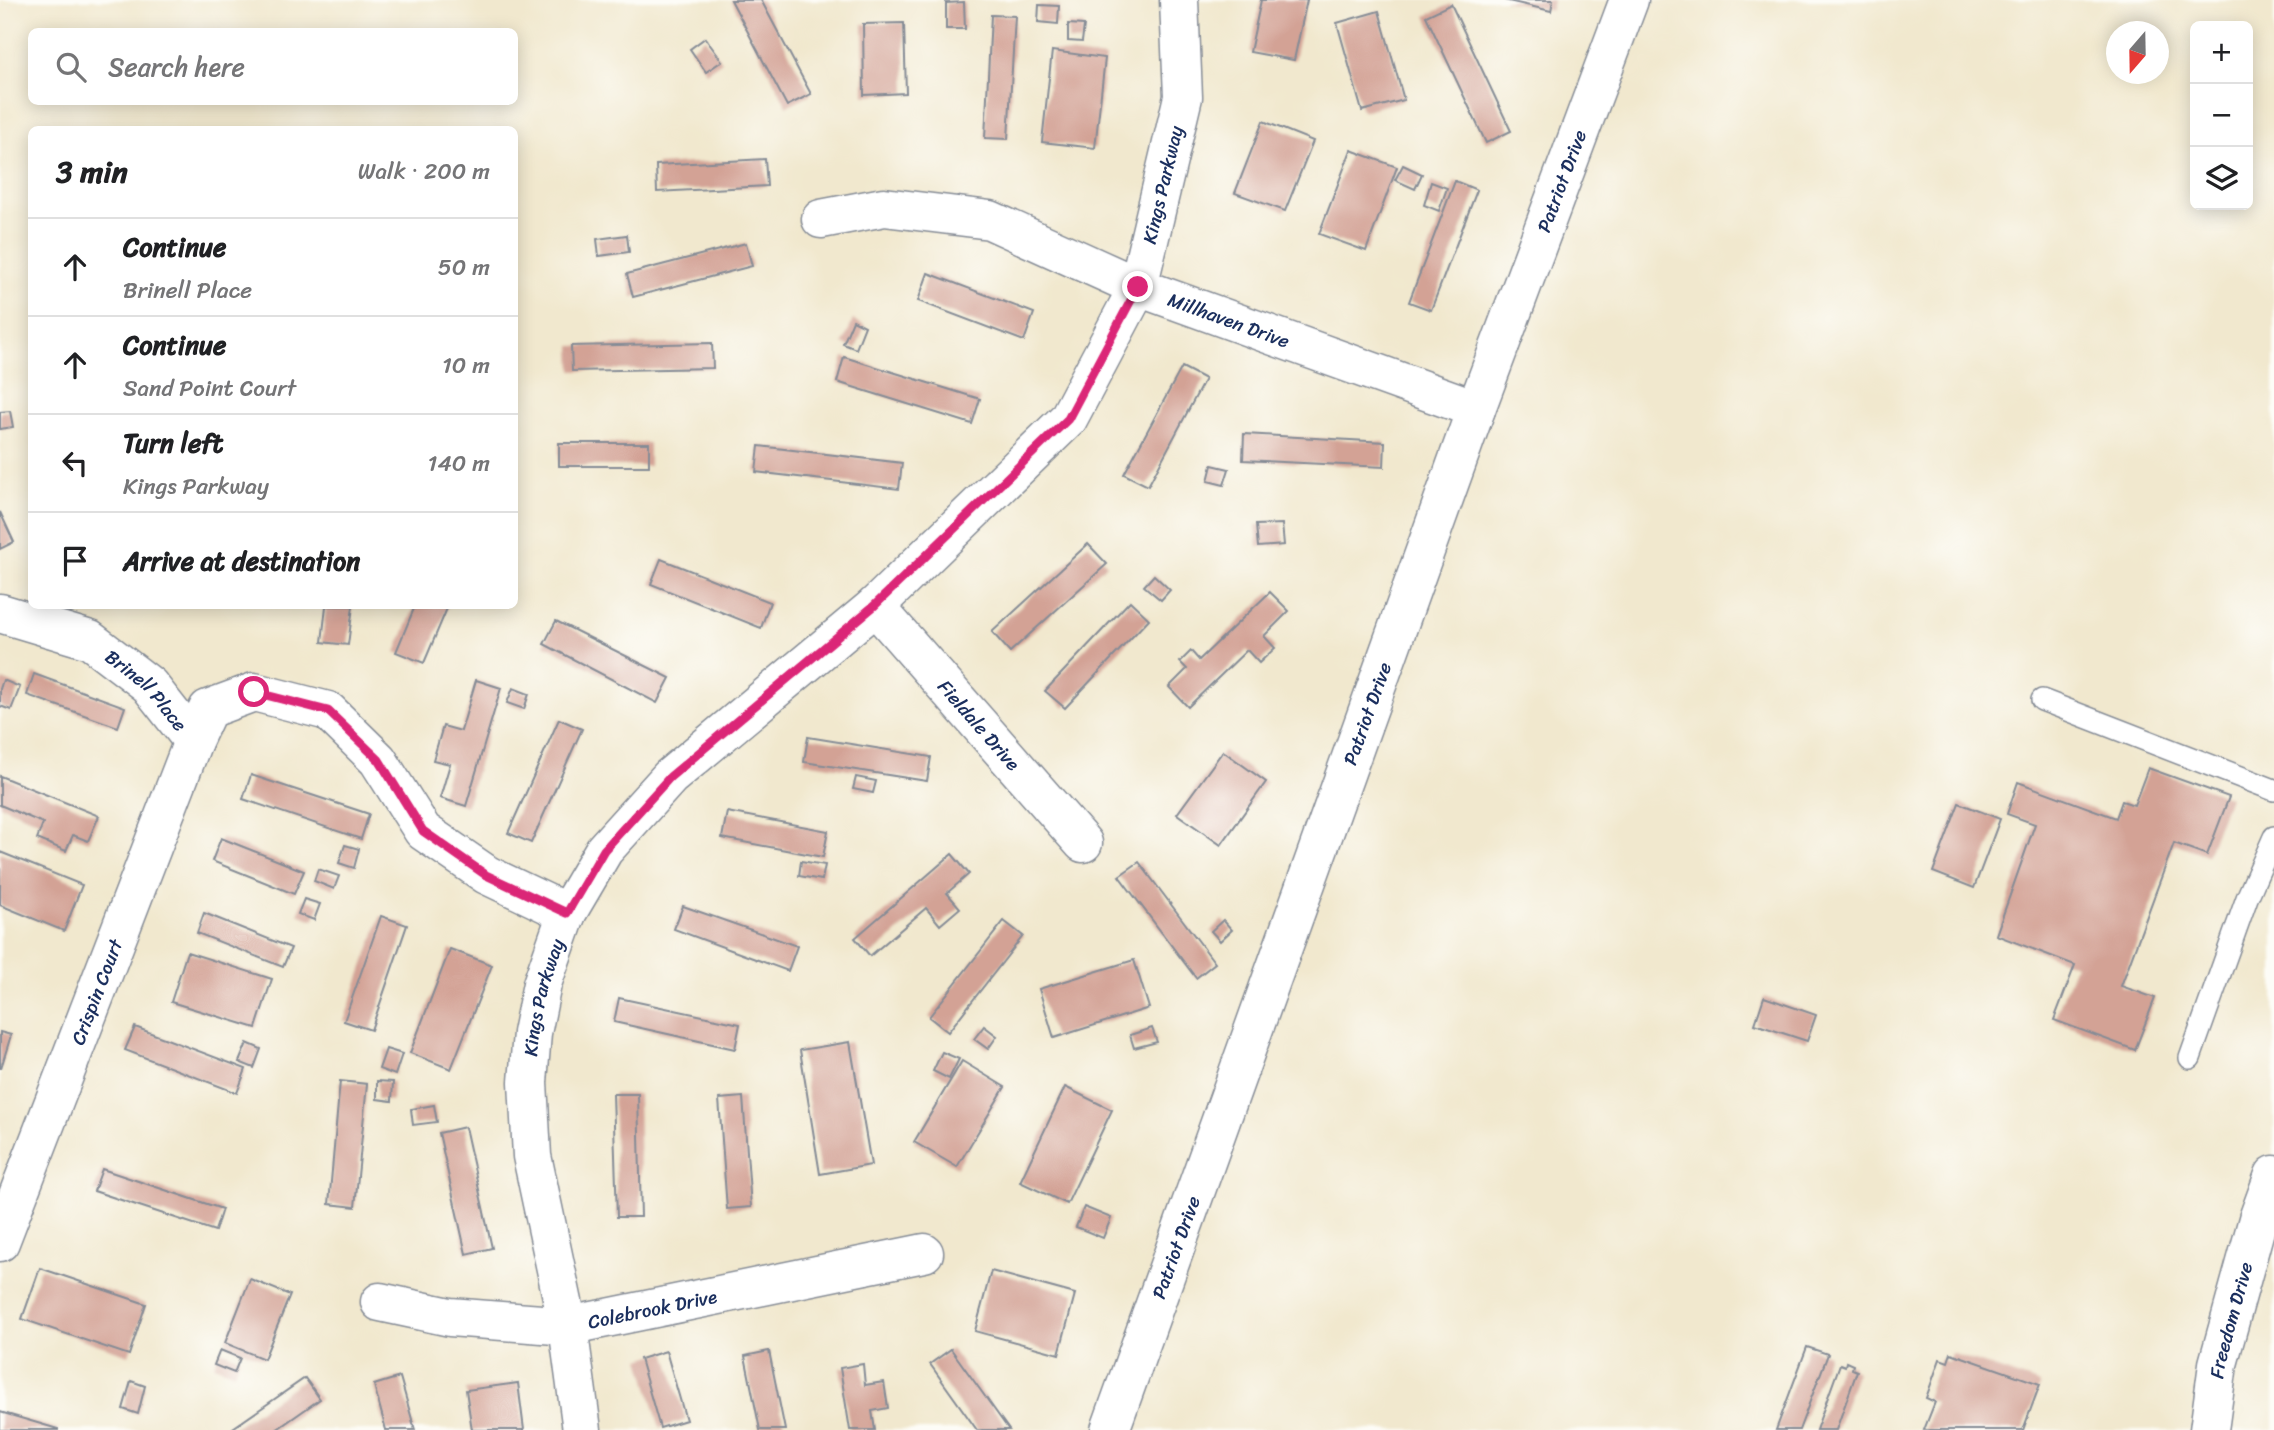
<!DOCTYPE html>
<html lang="en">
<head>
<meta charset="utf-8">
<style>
  body { margin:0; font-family:Sriracha,sans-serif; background:#f2f2f2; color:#202124 }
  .controls { position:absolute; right:21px; top:21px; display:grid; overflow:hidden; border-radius:10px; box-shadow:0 4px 18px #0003 }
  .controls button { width:63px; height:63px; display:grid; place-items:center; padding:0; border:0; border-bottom:2px solid #e0e0e0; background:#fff; color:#202124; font:35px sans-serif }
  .compass { position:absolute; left:2106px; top:21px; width:63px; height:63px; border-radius:50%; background:#fff; box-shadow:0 4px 18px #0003; rotate:200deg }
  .stop { position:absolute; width:21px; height:21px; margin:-16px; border:5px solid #db2777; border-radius:50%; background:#fff }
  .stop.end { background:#db2777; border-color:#fff; box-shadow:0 2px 7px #0008 }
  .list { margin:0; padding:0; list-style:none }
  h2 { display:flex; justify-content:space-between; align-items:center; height:91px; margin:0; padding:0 28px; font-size:30px }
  h2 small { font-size:23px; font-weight:400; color:#757577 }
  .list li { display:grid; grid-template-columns:46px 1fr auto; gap:21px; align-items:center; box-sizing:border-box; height:98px; padding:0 28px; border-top:2px solid #e0e0e0 }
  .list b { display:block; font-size:26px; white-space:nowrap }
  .list p { margin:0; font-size:23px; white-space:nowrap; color:#757577 }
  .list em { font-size:23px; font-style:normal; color:#757577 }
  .icon { flex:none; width:38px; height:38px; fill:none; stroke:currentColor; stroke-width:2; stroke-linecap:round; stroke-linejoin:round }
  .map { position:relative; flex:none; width:2274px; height:1430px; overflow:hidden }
  .search { position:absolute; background:#fff; box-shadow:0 4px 18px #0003; left:28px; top:28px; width:490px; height:77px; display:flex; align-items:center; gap:18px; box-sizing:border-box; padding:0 24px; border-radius:10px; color:#757577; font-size:26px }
  .panel { position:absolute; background:#fff; box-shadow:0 4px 18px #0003; left:28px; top:126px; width:490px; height:483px; border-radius:10px }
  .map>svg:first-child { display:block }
</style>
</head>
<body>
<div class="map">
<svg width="2274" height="1430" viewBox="0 0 2274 1430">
  <rect width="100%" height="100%" fill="#fdfcf7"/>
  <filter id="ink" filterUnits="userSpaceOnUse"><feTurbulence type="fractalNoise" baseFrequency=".0143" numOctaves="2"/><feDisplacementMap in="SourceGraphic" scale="14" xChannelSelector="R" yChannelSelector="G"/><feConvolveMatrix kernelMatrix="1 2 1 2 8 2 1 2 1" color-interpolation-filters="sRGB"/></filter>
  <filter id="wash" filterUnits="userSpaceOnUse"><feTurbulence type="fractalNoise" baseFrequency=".00686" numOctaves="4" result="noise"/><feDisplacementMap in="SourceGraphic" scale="28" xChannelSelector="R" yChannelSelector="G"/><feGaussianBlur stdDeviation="1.57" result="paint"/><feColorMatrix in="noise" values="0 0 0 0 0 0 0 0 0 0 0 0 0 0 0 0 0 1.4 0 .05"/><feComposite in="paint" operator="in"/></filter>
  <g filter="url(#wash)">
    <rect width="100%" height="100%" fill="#f1e8ce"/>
    <g id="blocks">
      <!-- building -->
      <g fill="#d3a295">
        <polygon points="731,0 761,0 811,94 787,106"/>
        <polygon points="1261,0 1307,0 1294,60 1250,52"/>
        <polygon points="1504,0 1553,0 1551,11"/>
        <polygon points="964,2 965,29 946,29 946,3"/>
        <polygon points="1451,4 1511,131 1486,143 1426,16"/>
        <polygon points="1039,5 1059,6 1058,24 1038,22"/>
        <polygon points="1379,11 1404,100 1362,111 1337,23"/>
        <polygon points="991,15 1015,16 1008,139 985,138"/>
        <polygon points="904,23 906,93 864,95 863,24"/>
        <polygon points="1068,24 1084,25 1082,42 1068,41"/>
        <polygon points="705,38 722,61 706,72 690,49"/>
        <polygon points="1052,51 1105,58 1095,148 1042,142"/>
        <polygon points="1263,121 1313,141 1285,211 1235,193"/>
        <polygon points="1351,150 1397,167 1366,251 1319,234"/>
        <polygon points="765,159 767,186 657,192 656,165"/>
        <polygon points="1403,165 1422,174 1415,189 1395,180"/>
        <polygon points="1455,181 1477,190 1431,310 1409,302"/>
        <polygon points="1431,182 1447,188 1439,211 1424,205"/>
        <polygon points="627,235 629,252 599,256 597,239"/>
        <polygon points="746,243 752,266 633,297 627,274"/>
        <polygon points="928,273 1034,313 1024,341 918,301"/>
        <polygon points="853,320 865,326 856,349 843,344"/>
        <polygon points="712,343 713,368 572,371 571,346"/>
        <polygon points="844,357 980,399 972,424 837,382"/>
        <polygon points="1182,367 1205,379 1148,486 1124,474"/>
        <polygon points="10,411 13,427 0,429 0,412"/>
        <polygon points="1244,434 1385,442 1384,467 1243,460"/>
        <rect x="559" y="443" width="90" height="23"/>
        <polygon points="759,446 902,463 899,489 756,472"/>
        <polygon points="1212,465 1229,469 1224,485 1208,481"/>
        <polygon points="0,512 14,542 0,549"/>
        <polygon points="1282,524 1284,545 1258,547 1256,525"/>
        <polygon points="1088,544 1107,564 1010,652 992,632"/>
        <polygon points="661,559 770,602 761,628 651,584"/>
        <polygon points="1154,575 1170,590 1161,600 1144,586"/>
        <polygon points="1270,592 1289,611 1264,636 1275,648 1259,663 1247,650 1188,707 1169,687 1187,669 1180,662 1191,651 1199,660"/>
        <polygon points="1130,601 1149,619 1065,708 1045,691"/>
        <polygon points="326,606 353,606 348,645 322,642"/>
        <polygon points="415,606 448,606 424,663 396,652"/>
        <polygon points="556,621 670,678 657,703 544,644"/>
        <polygon points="34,674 125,707 118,727 27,695"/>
        <polygon points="3,680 20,687 11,710 0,706 0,689"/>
        <polygon points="476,680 501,688 466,806 440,798 450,764 433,760 443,726 461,731"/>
        <polygon points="513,688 529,694 524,709 507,703"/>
        <polygon points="559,719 582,729 531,843 508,833"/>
        <polygon points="808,737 931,757 927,781 804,762"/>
        <polygon points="1223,751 1266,782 1221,845 1177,814"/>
        <polygon points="2148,768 2229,797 2207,855 2174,843 2121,986 2155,998 2135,1050 2054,1020 2075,965 1996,935 2035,824 2007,814 2018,782 2116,818 2122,801 2134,805"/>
        <polygon points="251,775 369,814 361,839 243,799"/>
        <polygon points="0,776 99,816 88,841 73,835 66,851 37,839 43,823 0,805"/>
        <polygon points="856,777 876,781 873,793 853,789"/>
        <polygon points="1959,803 2000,819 1974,888 1933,872"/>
        <polygon points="727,812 828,831 823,857 722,838"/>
        <polygon points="221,838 304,871 294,894 212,861"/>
        <polygon points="345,845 359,849 354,868 339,863"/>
        <polygon points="0,852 82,885 64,931 0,905"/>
        <polygon points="952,854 969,874 947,893 960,908 940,925 926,908 870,956 855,938"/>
        <polygon points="801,861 825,865 822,880 799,876"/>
        <polygon points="1139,862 1215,963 1196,978 1119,876"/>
        <polygon points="318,869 339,876 334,889 314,881"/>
        <polygon points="304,899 320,904 314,920 298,914"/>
        <polygon points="683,906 797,946 788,971 674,929"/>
        <polygon points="204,913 291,948 283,967 197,933"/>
        <polygon points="381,916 407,925 371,1030 344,1021"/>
        <polygon points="1223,920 1232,930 1220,941 1211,931"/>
        <polygon points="1004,921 1023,936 948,1032 929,1017"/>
        <polygon points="450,949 492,965 451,1069 410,1053"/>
        <polygon points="187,952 272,979 256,1028 171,1002"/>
        <polygon points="1134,960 1149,1008 1054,1038 1039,989"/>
        <polygon points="1764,997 1816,1015 1807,1041 1755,1024"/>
        <polygon points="619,998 740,1024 735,1049 614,1022"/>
        <polygon points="984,1026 997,1036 988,1049 974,1039"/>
        <polygon points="135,1027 246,1069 237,1093 125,1050"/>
        <polygon points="1152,1028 1157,1042 1134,1048 1130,1035"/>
        <polygon points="0,1032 11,1035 1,1068 0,1068"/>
        <polygon points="850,1042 871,1165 820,1174 800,1050"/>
        <polygon points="247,1043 261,1049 254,1068 239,1062"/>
        <polygon points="386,1049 402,1054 395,1075 379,1069"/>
        <polygon points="942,1052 959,1059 949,1079 933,1071"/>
        <polygon points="962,1061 1005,1087 957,1167 914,1142"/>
        <polygon points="340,1081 367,1084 355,1207 329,1204"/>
        <polygon points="377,1081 393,1082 392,1101 377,1099"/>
        <polygon points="1065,1087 1112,1110 1067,1204 1020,1182"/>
        <polygon points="613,1094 638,1094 641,1217 617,1217"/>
        <polygon points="743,1097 751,1207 727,1209 719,1099"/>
        <polygon points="434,1105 437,1122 413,1125 411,1109"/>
        <polygon points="465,1127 492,1248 466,1254 439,1133"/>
        <polygon points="102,1169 222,1209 215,1231 94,1191"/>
        <polygon points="1084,1207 1111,1218 1103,1238 1076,1227"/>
        <polygon points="40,1268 146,1304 129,1355 22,1319"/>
        <polygon points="991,1271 1075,1294 1059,1354 975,1331"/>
        <polygon points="250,1279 290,1295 264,1359 225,1343"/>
        <polygon points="1807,1347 1828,1354 1799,1430 1776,1430"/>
        <polygon points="951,1349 1009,1430 977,1430 930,1364"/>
        <polygon points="220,1350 240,1358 234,1373 214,1365"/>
        <polygon points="666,1351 686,1420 660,1428 640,1359"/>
        <polygon points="769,1351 785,1430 760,1430 745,1356"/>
        <polygon points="1951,1353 2040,1384 2023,1430 1924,1430 1935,1402 1926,1398 1940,1359 1948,1362"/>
        <polygon points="1846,1362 1853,1365 1852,1369 1857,1371 1836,1430 1816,1430 1840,1364 1845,1366"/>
        <polygon points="863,1364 865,1385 884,1382 888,1408 872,1411 875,1430 850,1430 840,1368"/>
        <polygon points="400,1377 415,1430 386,1430 374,1385"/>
        <polygon points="305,1378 320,1399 276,1430 230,1430"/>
        <polygon points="131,1381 145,1386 138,1414 123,1409"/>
        <polygon points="518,1383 524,1430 472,1430 466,1390"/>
        <polygon points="0,1412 58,1429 58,1430 0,1430"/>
      </g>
    </g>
  </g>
  <g filter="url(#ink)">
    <use href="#blocks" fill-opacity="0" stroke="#868c96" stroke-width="2"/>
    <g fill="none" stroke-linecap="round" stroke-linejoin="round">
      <!-- lane casing -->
      <g stroke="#868c96" stroke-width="24">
        <g id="lane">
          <polyline points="2042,700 2274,790"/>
          <polyline points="2190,1058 2247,898 2274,837"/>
        </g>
      </g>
      <!-- street casing -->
      <g stroke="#868c96" stroke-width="41">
        <g id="street">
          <path id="s1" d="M821,219L884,207L990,220L1138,287L1476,409"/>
          <path id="s2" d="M875,606L1083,843"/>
          <path id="s3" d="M0,613L90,640L149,685L193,741L208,709L254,692L328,711L378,760L423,831L487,875L567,913"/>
          <path id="s4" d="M0,1242L193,741"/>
          <path id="s5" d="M380,1302L450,1317L568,1326L924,1253"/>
          <path id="s6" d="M582,1430L568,1326L532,1156L528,1082L532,1033L542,984L567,913L604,850L670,777L875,606L1068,419L1138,287L1183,97L1179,0"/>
          <path id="s7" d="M1110,1430L1476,409L1629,0"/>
          <path id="s8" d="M2209,1430L2218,1364L2258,1219L2274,1175"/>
        </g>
      </g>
      <!-- lane -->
      <use href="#lane" stroke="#fff" stroke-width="21"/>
      <!-- street -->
      <use href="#street" stroke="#fff" stroke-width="38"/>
    </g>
  </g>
  <g fill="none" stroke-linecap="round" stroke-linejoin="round" filter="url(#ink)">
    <!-- route -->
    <polyline stroke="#db2777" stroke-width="9" points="254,692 328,711 379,760 423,831 486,875 567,913 604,850 670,777 874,606 1068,419 1138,287"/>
  </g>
  <g text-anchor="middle" stroke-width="5" stroke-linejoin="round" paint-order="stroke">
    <!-- street labels -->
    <g font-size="19" fill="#1b2f5e" stroke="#fdfcf7">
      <text dy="7" stroke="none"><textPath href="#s7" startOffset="1328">Patriot Drive</textPath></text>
      <text dy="7" stroke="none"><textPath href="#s6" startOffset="1489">Kings Parkway</textPath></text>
      <text dy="7" stroke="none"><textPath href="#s1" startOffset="430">Millhaven Drive</textPath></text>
      <text dy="7" stroke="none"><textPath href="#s3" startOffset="170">Brinell Place</textPath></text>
      <text dy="7" stroke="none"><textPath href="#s7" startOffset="761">Patriot Drive</textPath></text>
      <text dy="7" stroke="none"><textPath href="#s2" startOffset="158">Fieldale Drive</textPath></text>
      <text dy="7" stroke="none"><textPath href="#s4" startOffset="268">Crispin Court</textPath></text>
      <text dy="7" stroke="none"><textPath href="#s6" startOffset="439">Kings Parkway</textPath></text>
      <text dy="7" stroke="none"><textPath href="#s7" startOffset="194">Patriot Drive</textPath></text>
      <text dy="7" stroke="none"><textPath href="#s5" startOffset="276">Colebrook Drive</textPath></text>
      <text dy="7" stroke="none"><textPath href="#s8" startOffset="112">Freedom Drive</textPath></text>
    </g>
  </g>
</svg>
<div class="controls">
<button>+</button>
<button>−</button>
<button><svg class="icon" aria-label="layers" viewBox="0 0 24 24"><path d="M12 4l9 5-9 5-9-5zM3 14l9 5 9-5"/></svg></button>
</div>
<svg class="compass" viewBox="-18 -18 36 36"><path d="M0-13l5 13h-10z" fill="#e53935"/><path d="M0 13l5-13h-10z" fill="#757577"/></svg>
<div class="stop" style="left:254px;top:692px"></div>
<div class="stop end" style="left:1138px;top:287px"></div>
<div class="search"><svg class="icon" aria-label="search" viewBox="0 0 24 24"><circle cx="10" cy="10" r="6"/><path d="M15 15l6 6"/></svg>Search here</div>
<section class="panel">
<h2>3 min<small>Walk · 200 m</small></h2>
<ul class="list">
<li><svg class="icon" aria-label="ahead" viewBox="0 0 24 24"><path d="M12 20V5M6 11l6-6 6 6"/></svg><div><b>Continue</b><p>Brinell Place</p></div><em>50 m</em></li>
<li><svg class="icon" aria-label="ahead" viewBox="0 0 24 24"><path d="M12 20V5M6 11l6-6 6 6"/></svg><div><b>Continue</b><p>Sand Point Court</p></div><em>10 m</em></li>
<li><svg class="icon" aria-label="left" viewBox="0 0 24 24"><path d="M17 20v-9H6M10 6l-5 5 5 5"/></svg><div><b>Turn left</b><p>Kings Parkway</p></div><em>140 m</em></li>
<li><svg class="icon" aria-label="arrive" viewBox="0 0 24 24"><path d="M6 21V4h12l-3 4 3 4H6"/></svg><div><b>Arrive at destination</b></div></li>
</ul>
</section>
</div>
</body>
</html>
